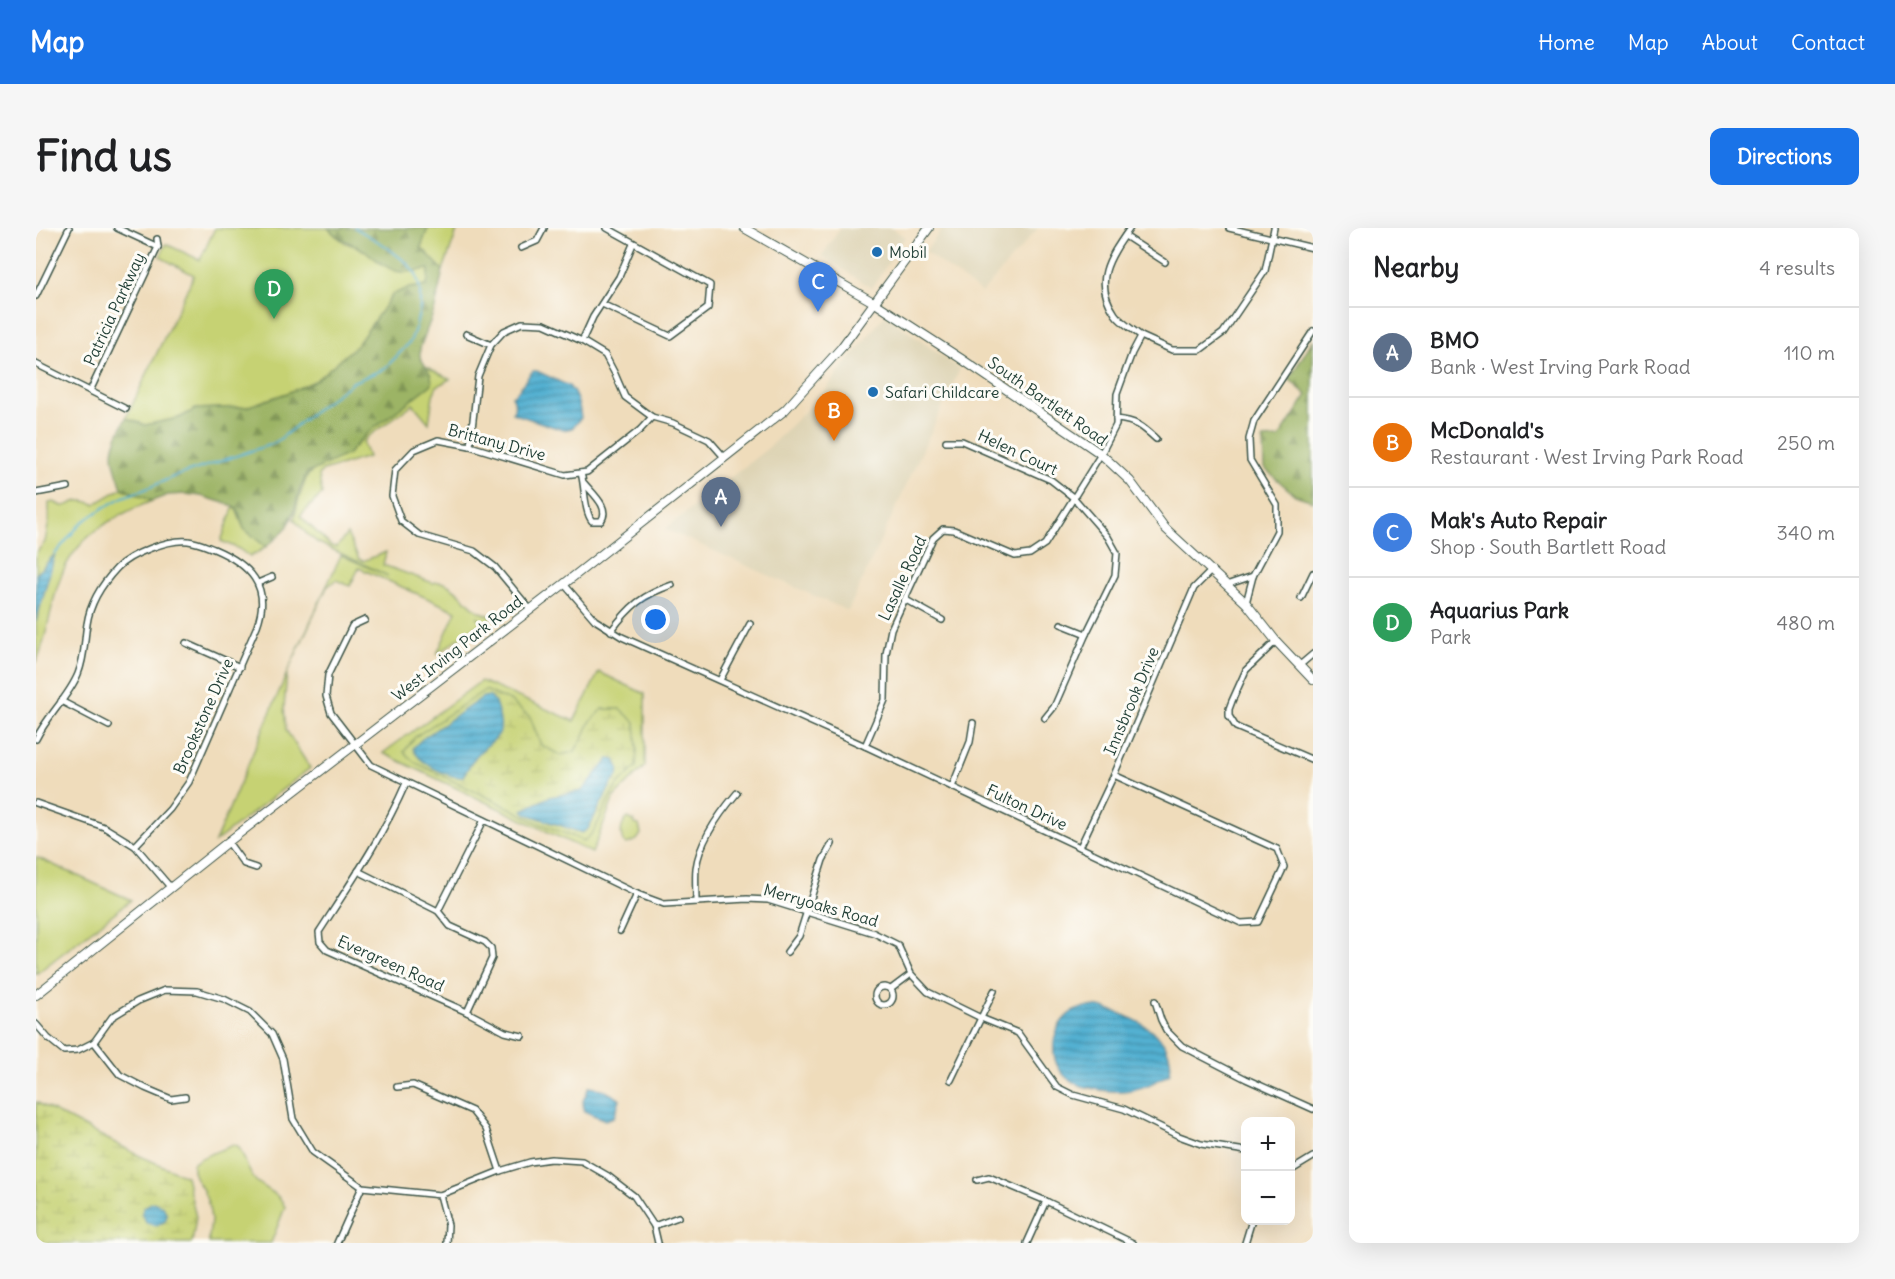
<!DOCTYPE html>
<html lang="en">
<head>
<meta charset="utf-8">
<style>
  body { margin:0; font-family:Delius,sans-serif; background:#f6f6f6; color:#202124 }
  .controls { position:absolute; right:18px; bottom:18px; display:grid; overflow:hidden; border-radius:12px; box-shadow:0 6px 24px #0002 }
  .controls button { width:54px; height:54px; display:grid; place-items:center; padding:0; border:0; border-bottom:2px solid #e0e0e0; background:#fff; color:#202124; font:30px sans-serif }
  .you { position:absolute; left:620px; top:392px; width:21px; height:21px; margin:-15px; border:4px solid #fff; border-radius:50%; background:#1a73e8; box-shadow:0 0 0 9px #1a73e833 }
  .badge { display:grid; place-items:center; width:39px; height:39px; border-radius:50%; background:#1a73e8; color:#fff; font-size:20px; font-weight:700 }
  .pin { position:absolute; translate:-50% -50px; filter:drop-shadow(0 2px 3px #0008) }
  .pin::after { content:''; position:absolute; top:32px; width:21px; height:18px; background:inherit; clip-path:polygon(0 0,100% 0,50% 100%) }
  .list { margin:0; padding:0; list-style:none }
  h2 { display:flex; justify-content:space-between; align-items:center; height:78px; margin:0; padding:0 24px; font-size:26px }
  h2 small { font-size:20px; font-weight:400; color:#757577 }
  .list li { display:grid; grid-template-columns:39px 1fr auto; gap:18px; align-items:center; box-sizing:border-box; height:90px; padding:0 24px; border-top:2px solid #e0e0e0 }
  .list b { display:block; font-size:22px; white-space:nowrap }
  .list p { margin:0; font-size:20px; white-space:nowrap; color:#757577 }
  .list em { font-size:20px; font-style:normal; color:#757577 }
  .map { position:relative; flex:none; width:1277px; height:1015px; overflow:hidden; border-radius:12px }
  header { display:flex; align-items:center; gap:36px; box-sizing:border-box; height:84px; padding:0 30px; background:#1a73e8; color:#fff }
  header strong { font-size:28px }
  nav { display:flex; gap:33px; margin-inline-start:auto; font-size:21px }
  .intro { display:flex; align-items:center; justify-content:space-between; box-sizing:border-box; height:144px; padding:0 36px }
  h1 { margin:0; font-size:42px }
  .button { padding:15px 27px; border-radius:12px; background:#1a73e8; color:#fff; font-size:21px; font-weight:700 }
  main { display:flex; gap:36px; padding:0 36px }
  aside { flex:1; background:#fff; border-radius:12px; box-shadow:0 6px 24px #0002 }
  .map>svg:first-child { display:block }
</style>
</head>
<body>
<header>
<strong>Map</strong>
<nav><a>Home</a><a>Map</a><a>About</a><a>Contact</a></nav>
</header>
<div class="intro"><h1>Find us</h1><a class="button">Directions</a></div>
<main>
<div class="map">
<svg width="1277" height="1015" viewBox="0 0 1277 1015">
  <defs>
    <pattern id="forest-firs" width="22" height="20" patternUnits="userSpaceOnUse" patternTransform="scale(1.5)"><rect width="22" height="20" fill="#9cb465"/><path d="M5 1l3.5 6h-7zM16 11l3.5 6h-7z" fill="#7f9454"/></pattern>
    <pattern id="wetland-marsh" width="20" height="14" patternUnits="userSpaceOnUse" patternTransform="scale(1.5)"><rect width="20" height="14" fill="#c6d273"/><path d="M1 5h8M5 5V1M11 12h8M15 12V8" fill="none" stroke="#aab564"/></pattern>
    <pattern id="water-rules" width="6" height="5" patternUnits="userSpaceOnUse" patternTransform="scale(1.5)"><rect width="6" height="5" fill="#53b0d1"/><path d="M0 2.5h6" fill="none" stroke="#4490aa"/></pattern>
  </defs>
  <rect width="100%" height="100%" fill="#fdfcf7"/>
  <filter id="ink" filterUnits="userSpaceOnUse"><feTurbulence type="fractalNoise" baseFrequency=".0167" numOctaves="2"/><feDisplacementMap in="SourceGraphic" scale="12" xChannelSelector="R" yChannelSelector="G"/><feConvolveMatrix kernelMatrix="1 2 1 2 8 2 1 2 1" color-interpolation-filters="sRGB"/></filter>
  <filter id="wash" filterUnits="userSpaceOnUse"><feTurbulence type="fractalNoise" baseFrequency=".008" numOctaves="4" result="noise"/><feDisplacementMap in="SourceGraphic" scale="24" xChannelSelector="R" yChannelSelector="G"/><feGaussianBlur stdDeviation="1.35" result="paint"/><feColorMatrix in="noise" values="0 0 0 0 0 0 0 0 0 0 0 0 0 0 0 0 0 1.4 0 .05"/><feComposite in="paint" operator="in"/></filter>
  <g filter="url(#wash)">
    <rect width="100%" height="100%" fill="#efdcbb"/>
    <!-- built -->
    <g fill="#ded4b5">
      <polygon points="804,0 856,0 869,9 836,60 786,28"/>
      <polygon points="907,0 1002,0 946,65 889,24"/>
      <polygon points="849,87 924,141 812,383 629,301 732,220 786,166"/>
    </g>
    <!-- green -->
    <g fill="#c6d273" stroke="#728854" stroke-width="1.5">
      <polygon points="179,0 292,0 300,8 310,15 324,20 348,37 394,41 391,58 373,60 357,66 321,117 279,153 251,165 210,179 160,181 143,190 109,197 90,190 158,47 124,29 130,16 164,32"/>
      <polygon points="392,0 422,0 407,42 385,19"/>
      <path d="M387,137L414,151L401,158L397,167L393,195L377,176L330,210L327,215L332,229L287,243L283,247L286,266L264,288L295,318L301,319L311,306L323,331L327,333L350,324L347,337L397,355C413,349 429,373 441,382C445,384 450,386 455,388L452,395L440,389L446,394L401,426L420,383L323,340L314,358L300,352L291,359L251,445L248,479L250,502L274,540L179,614L251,445L305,327L352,348L281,314L270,305L258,291L263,270L271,248L279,241L320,218L329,207L396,156Z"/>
      <path d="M86,260L116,273C77,288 39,309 24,351C14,378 12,408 0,435V394L17,328L0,347V325L9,314L13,293V275L18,274C31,282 30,276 42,273C47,272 54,275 59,276Z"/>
      <path d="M198,278C203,285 203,291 207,298C212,306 223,312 230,319L214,329L203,321L185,313Z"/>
      <polygon points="563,444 609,466 609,538 578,569 556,625 347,525 445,453 538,493"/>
      <path d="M592,590L598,593L599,596L603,597L605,606L601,612L591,616L587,614C584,605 585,596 592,590Z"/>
      <polygon points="0,629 95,672 0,746"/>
      <path d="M197,917L202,918C210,929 210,943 220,953C231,962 244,966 249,979L235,1015H173C172,1007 175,999 175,991C174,983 172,974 169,967C165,956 155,948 157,936C164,928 186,922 197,917Z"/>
    </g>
    <!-- forest -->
    <g fill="url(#forest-firs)" stroke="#5e784c" stroke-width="1.5">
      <path d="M292,0H392L385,19L407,42L399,80L384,120V129L395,147L396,156L329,207L312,226L274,244C262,257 262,274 256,289C252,302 240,310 230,319L208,301L203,285L198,278L165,268L150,266L132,267L116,273L86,260C74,224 73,225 90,190L109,197L143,190L160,181L210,179L251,165L279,153L321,117L357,66L373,60L391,58L393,41C384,42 369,46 360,43C346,39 337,27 324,20C310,12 305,13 292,0Z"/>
      <polygon points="1277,112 1277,273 1259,267 1228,240 1227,211 1243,210 1271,167 1253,151"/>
    </g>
    <!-- wetland -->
    <g fill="url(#wetland-marsh)" stroke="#728854" stroke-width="1.5">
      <path d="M449,462L474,473L494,489L505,517L524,527L538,524L547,510L554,494L567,481H584L599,494L601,521L600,539C592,547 583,555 577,564C566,580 564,601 548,613L500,594L476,581L417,553L378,534L368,524L379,509Z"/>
      <polygon points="0,874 104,928 150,948 160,989 156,1015 0,1015"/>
    </g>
    <!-- water -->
    <g fill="url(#water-rules)" stroke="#397682" stroke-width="1.5">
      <path d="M497,143H501L533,158C540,166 544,179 545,190L536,200L527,202L476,185C480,180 479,172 476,168C484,164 489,150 497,143Z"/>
      <polygon points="19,326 0,394 0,347"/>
      <path d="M453,468C459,473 460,476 462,484C470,511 458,509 442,526C436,532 432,542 426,549C412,550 381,534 377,520L386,511L447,469Z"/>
      <polygon points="573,531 579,532 583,540 582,548 576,555 552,601 546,605 491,586 487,582 513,569 546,563"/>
      <path d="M1049,779C1055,779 1062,778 1067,780C1073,781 1079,784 1085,786C1111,796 1139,814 1134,845C1107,863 1087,867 1055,860C1045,858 1037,856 1030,849C1012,833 1015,802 1032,787C1036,783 1043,781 1049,779Z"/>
      <polygon points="553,859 566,861 584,871 578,889 569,892 548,883 547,873"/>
      <polygon points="117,974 127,978 131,987 129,993 121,998 110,995 108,989 105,987 108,979"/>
    </g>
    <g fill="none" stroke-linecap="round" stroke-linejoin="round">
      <!-- stream -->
      <polyline stroke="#53b0d1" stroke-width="2" points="19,326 45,295 69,279 87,269 110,261 137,249 239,215 282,180 317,154 348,141 359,130 374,114 380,98 384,80 384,61 380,46 371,35 348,17 319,0"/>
    </g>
  </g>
  <g filter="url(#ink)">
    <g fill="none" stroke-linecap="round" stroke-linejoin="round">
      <!-- street casing -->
      <g stroke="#3e5548" stroke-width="8">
        <g id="street">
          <polyline points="81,0 122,19"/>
          <path d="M1094,0C1074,29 1056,53 1079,86C1085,95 1097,101 1105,108"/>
          <polyline points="1193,0 1277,20"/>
          <polyline points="1089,8 1129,34"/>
          <polyline points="485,20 501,13 508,0"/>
          <polyline points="0,68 33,0"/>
          <polyline points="566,76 634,108 672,80 674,57 571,0"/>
          <polyline points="430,106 455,117"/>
          <polyline points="546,113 557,89 583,49 597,16"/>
          <polyline points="0,136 90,181"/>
          <polyline points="54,163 122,19 121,11"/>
          <path d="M1080,191C1100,193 1106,198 1120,211"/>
          <polyline points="910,213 926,213 1015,252 1038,270 1072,309 1081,325 1079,347 1050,406 1018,479 1009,490"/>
          <polyline points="434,218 442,148 455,117 468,103 486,95 508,96 546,113 569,127 579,146 589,169 616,189 637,195 673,212 688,229"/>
          <path d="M545,245C549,258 548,284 556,293H565C575,280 556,265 548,255"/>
          <polyline points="0,265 32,259"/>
          <polyline points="222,355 236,349"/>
          <polyline points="528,356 559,392 586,409 829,518 1205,695 1222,694 1248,639 1241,621 1078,547"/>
          <polyline points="1190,357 1217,348"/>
          <polyline points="1265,370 1277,345"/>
          <polyline points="870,372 906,392"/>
          <polyline points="1210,375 1217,348 1241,303 1241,277 1214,232 1213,211 1218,193 1277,103"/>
          <polyline points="494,381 459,339 438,323 383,307 365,293 356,268 359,242 378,222 402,212 434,218 529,247 551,244 604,202 616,189"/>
          <polyline points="329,392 316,398 292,447 290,468 295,485 335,537 601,666 628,676 711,671 732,672 838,705 862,717 875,746 892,764 945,790 982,805 1021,859 1037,867 1088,881 1143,908 1165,916 1210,923"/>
          <polyline points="1025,396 1050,406"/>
          <path d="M575,403C594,378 606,367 636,357"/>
          <polyline points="1240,413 1210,442 1196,473 1193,481 1193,488 1200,499 1277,532"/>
          <polyline points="150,415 204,439"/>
          <polyline points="1264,437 1277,426"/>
          <polyline points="684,452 714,396"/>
          <polyline points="25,473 73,498"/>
          <path d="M0,511C11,488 32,470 42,446C49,429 48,414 51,396C54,375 66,356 81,340C94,326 132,311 152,313C161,314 170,318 178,321C213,336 236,358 221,398L153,554L134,581L99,618"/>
          <polyline points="829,518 849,472 850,426 855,401 897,310 907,301 918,302 979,328 994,326 1009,316 1065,226 1080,197 1081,166 1096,125 1105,108 1136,122 1164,122 1187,105 1229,43 1238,0"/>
          <path d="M370,555C347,608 314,656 283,704L284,714L291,722L431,784L469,804L486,808"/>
          <polyline points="916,559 934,514 937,495"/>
          <polyline points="0,575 68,599 99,618 135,660"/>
          <polyline points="192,614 208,636 220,640"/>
          <polyline points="1044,619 1078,547 1158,360 1175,343"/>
          <polyline points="322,643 402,683 414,698 449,714 455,720 456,730 431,784"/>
          <path d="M660,674C660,663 659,651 660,640C664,612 683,586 701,565"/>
          <polyline points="402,683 448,592"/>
          <polyline points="584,703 601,666"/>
          <polyline points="751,724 763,708 787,632 796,616"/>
          <circle cx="848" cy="768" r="9"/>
          <polyline points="855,761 875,746"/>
          <polyline points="1119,773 1125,792 1130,802 1146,818 1210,851 1277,881"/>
          <polyline points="0,796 12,810 28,823 42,822 58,814 76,789 102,773 129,762 161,763 188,771 214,784 236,806 247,831 257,891 277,924 326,959 404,967 464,943 494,934 515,931 546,933 572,948 598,968 618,998 622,1015"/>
          <polyline points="58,814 84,847 109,860 135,871 149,869"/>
          <polyline points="915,852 958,763"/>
          <polyline points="361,859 377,857 436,883 450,901 464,943"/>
          <polyline points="1254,943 1277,929"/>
          <polyline points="941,952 953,949 1010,973 1097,1015"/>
          <polyline points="404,967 412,997 411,1015"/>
          <polyline points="618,998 642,989"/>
          <polyline points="301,1015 326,959"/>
          <polyline points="991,1015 1010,973"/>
          <polyline points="1209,1015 1216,992"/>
        </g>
      </g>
      <!-- secondary casing -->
      <g stroke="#3e5548" stroke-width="10">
        <g id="secondary">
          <polyline points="708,0 839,75 924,130 1065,226 1094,253 1129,300 1210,375 1240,413 1277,452"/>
          <polyline points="0,767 192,614 528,356 749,182 805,120 893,0"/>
        </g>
      </g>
      <!-- street -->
      <use href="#street" stroke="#fff" stroke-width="5"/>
      <!-- secondary -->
      <use href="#secondary" stroke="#fff" stroke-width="8"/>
    </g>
  </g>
  <!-- markers -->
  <g fill="#1f6fb2" stroke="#fdfcf7" stroke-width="2">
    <circle cx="841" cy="24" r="6"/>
    <circle cx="837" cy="164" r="6"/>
  </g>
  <g text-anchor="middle" stroke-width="6" stroke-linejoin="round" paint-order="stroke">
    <!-- poi labels -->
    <g font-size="16" fill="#1f3d34" stroke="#fdfcf7" text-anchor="start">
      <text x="853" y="30">Mobil</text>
      <text x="849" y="170">Safari Childcare</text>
    </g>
    <!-- street labels -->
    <g font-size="16" fill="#1f3d34" stroke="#fdfcf7">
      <text transform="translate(78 81) rotate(-65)" y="6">Patricia Parkway</text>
      <text transform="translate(1012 173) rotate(35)" y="6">South Bartlett Road</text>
      <text transform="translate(461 214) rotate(15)" y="6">Brittany Drive</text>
      <text transform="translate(982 224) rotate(25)" y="6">Helen Court</text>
      <text transform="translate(866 350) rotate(-65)" y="6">Lasalle Road</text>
      <text transform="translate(421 420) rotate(-38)" y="6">West Irving Park Road</text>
      <text transform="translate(1095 473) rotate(-67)" y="6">Innsbrook Drive</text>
      <text transform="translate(167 488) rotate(-66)" y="6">Brookstone Drive</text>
      <text transform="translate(991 579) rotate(25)" y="6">Fulton Drive</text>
      <text transform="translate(785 677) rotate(16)" y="6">Merryoaks Road</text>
      <text transform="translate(355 735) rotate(24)" y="6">Evergreen Road</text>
    </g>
  </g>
</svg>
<div class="controls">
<button>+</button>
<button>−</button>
</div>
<div class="you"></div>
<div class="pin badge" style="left:685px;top:299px;background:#5c6f8a">A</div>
<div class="pin badge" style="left:798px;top:213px;background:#e8710a">B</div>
<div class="pin badge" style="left:782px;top:84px;background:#3f7fe0">C</div>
<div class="pin badge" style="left:238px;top:91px;background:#2e9e5b">D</div>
</div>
<aside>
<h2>Nearby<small>4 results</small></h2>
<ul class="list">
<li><span class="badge" style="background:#5c6f8a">A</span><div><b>BMO</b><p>Bank · West Irving Park Road</p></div><em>110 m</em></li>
<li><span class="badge" style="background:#e8710a">B</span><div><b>McDonald's</b><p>Restaurant · West Irving Park Road</p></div><em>250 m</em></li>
<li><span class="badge" style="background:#3f7fe0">C</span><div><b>Mak's Auto Repair</b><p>Shop · South Bartlett Road</p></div><em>340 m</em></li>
<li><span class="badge" style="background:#2e9e5b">D</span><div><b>Aquarius Park</b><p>Park</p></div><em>480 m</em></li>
</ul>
</aside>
</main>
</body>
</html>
